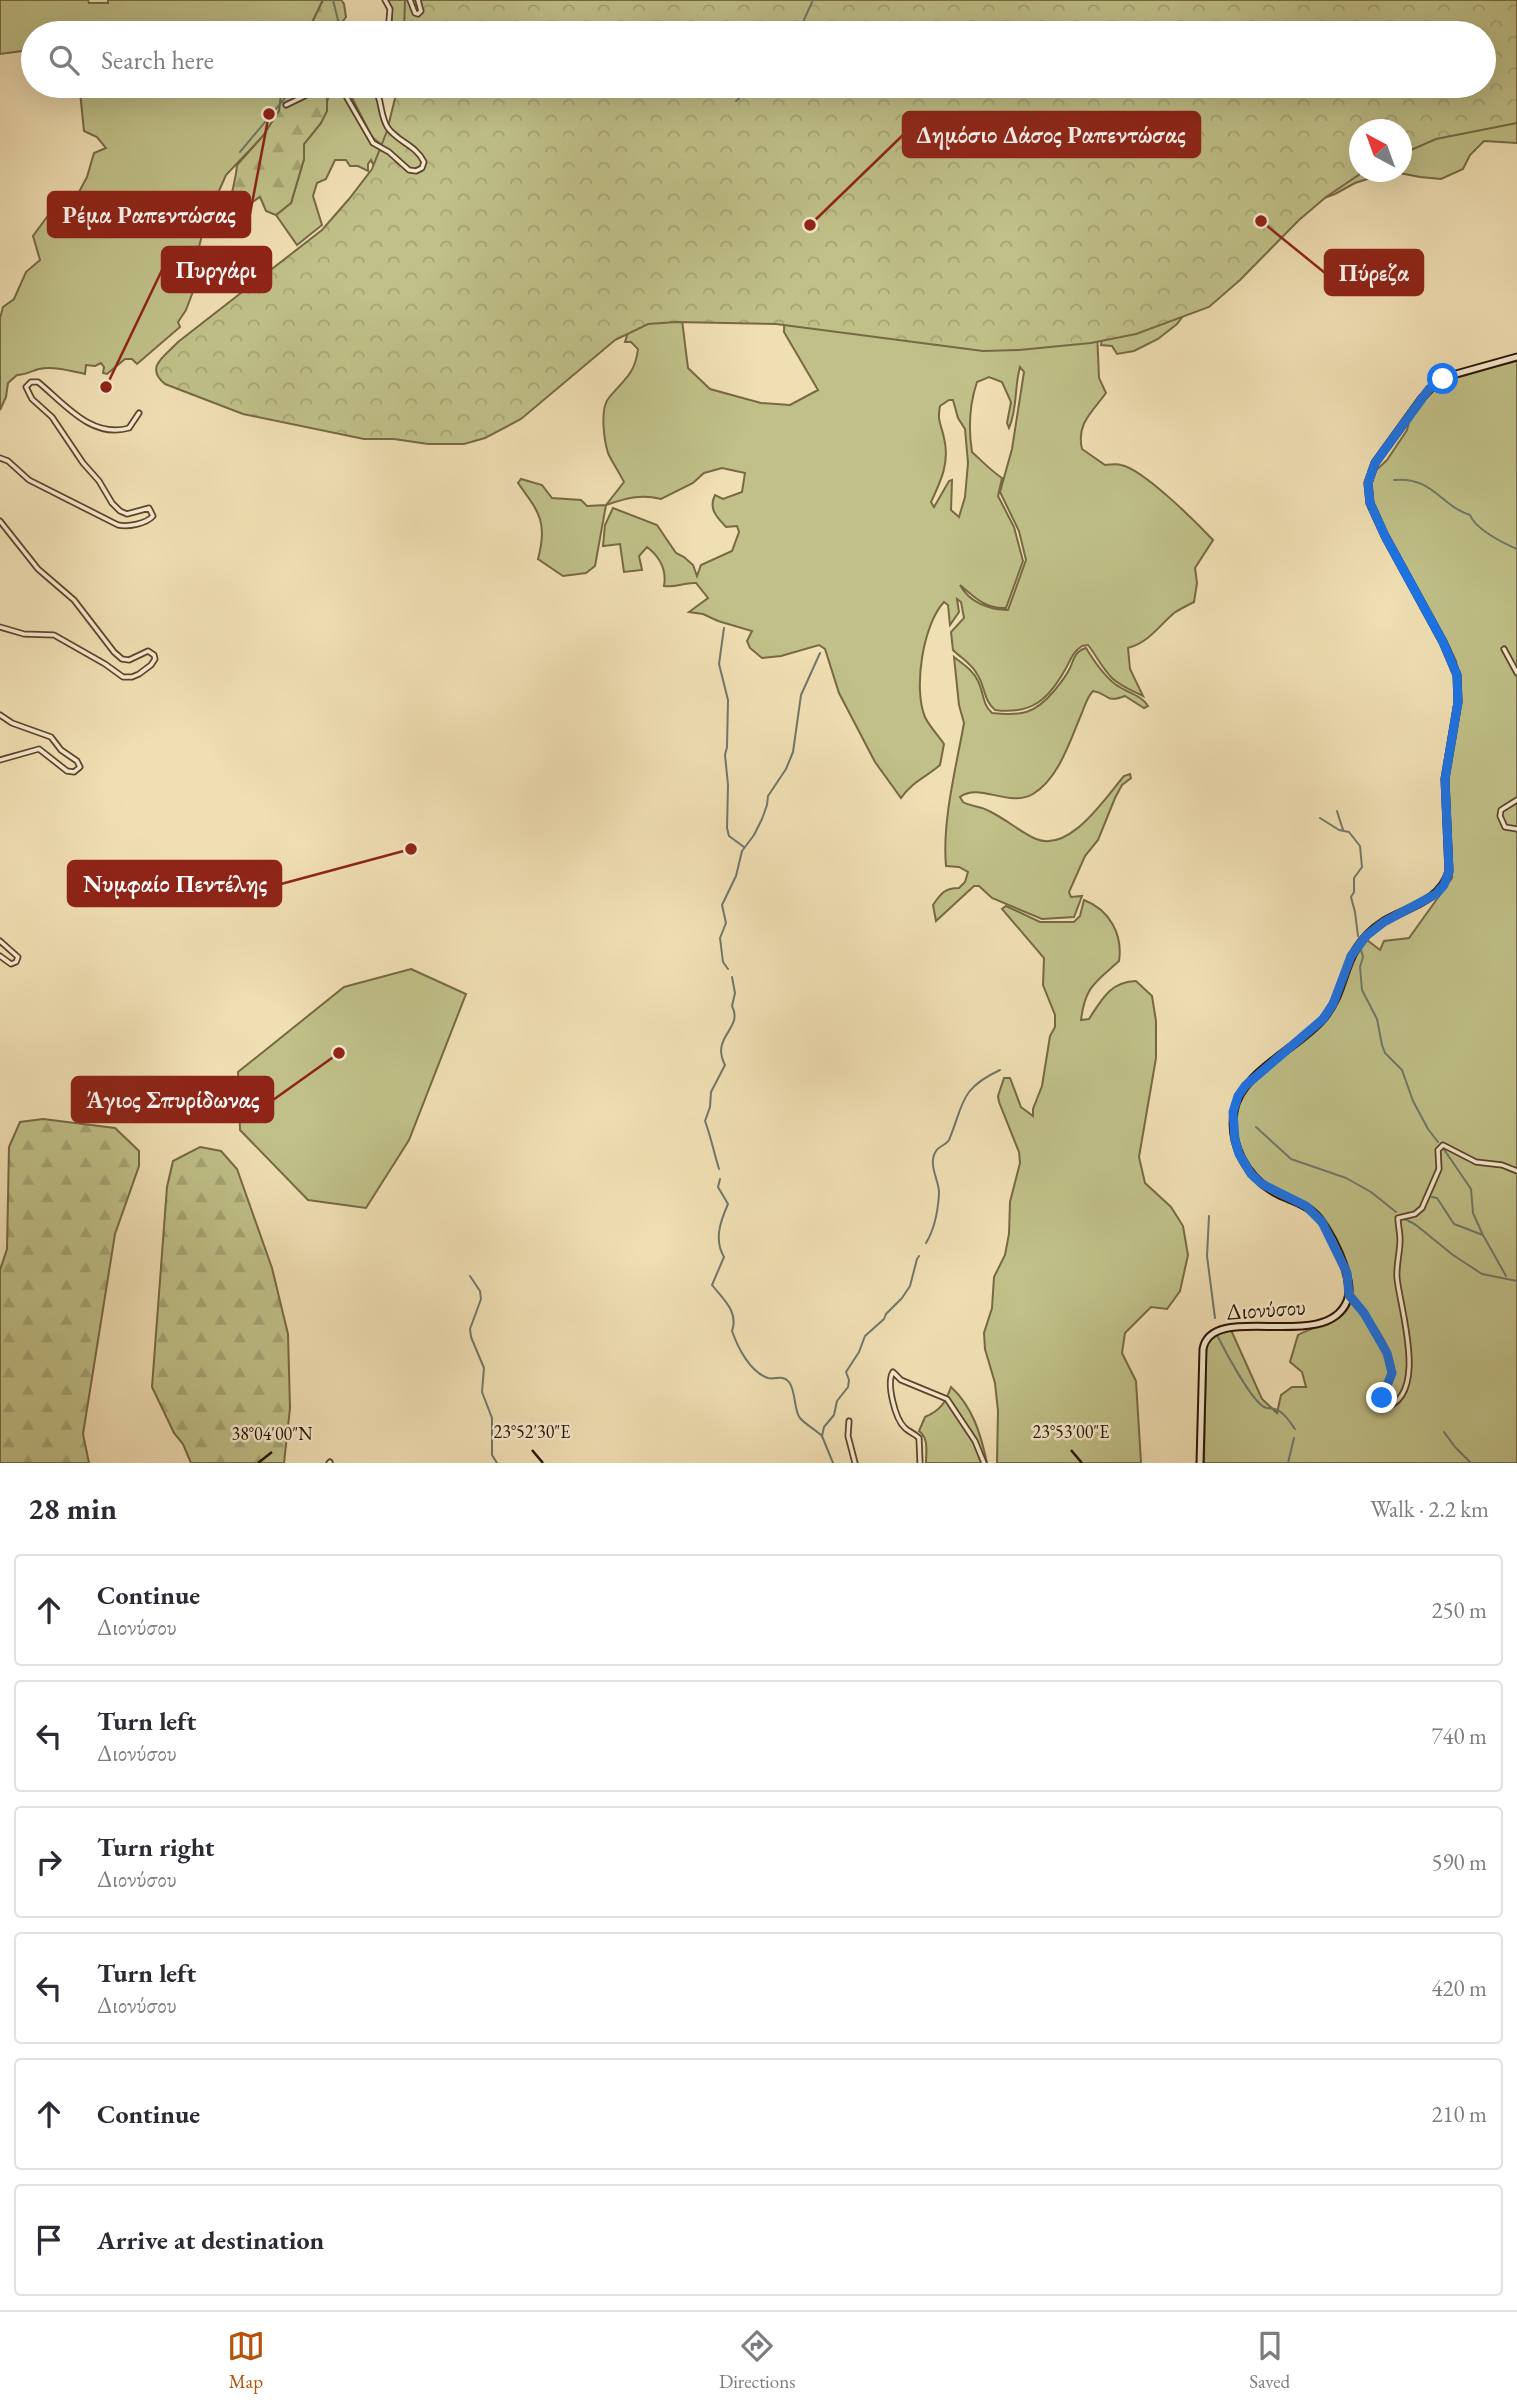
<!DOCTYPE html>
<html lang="en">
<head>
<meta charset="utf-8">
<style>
  body { margin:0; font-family:"EB Garamond",serif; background:#f7f7f7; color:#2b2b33 }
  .compass { position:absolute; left:1349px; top:119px; width:63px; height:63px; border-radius:50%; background:#fff; box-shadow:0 7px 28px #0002; rotate:319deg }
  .stop { position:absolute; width:21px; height:21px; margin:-16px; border:5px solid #1a73e8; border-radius:50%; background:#fff }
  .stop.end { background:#1a73e8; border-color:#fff; box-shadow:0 2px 7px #0008 }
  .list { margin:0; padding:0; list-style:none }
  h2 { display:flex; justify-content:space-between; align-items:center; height:91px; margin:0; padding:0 28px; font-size:30px }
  h2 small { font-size:23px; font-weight:400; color:#7c7c81 }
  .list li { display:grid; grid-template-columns:46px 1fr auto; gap:21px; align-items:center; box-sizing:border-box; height:112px; margin:0 14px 14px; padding:0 14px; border:2px solid #e1e1e2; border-radius:7px }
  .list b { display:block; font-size:26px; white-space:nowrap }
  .list p { margin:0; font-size:23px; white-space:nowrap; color:#7c7c81 }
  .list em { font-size:23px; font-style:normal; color:#7c7c81 }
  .icon { flex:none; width:38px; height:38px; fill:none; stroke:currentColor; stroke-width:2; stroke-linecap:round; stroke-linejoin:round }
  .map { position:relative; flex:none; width:1517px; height:1463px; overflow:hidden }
  .search { position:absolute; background:#fff; box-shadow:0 7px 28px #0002; left:21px; right:21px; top:21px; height:77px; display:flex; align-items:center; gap:18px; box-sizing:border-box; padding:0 24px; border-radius:38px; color:#7c7c81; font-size:26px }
  .sheet { height:847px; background:#fff }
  nav { display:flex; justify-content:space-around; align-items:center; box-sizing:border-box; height:98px; border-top:2px solid #e1e1e2; background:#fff; font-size:19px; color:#7c7c81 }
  nav a { display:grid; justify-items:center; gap:4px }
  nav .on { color:#b45309 }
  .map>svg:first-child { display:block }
</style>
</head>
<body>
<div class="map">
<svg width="1517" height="1463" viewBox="0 0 1517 1463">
  <defs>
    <pattern id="forest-firs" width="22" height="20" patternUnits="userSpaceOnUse" patternTransform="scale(1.75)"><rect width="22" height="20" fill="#c0c088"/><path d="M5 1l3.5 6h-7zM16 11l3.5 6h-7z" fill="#a5a474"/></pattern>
    <pattern id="park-crowns" width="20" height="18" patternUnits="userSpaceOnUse" patternTransform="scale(1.75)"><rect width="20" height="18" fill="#c0c088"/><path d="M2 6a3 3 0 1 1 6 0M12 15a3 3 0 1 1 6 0" fill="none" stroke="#a5a474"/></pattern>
  </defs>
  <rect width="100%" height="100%" fill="#f0dfb3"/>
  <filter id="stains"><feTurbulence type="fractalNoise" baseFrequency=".00286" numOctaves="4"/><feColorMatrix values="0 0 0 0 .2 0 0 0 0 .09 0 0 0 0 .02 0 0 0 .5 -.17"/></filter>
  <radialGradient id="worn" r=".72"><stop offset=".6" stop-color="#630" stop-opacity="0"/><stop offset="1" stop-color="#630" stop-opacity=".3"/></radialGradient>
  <!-- grass -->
  <g fill="#c0c088" stroke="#766944" stroke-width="2" fill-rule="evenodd">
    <polygon points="0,0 88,0 89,3 108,3 108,0 323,0 307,33 33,33 33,39 22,51 0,54"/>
    <path d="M388,0H408L418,33H383C395,25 393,12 388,0Z"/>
    <path d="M1286,0H1517V143L1484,141L1470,155L1463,169L1441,179L1420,177L1394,172H1402V130H1360V172H1389L1355,183L1335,194L1284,213L1228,255L1177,324L1158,339L1134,351L1117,354L1112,346L1101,345L1103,331L1097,330L1099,378L1106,393C1092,412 1076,424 1082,449L1105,465C1110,465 1116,463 1121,465C1143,469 1197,523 1213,540L1195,568L1197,583L1194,602C1188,605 1180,609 1174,613C1158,627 1149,642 1128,648L1130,669L1143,696C1133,691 1120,686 1112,678C1102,668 1096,655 1088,645L1082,646C1073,652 1071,659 1066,668C1049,699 1032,715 995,710C983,700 985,685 977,674C971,663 961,658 953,650L951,632L964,618L961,602L957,599L959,612L950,625L948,605L944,602C923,624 913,689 925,717C929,726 938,735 944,744L940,765C925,778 913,781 901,798L875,762L839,693L825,649L819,645L781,656L762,658L750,648L747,641L752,631L718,621L703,614L689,612L708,598L696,583C685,582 675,588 664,586C667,569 660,557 647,547L639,556L642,570L624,572L620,544L603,546L605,525L613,508L657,525L676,553L684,557L693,565L697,576L701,565L732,551L739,532L737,526L726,527C717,517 708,509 715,495L723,499L742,492L745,473L722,468L704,473L693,483L661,499C641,494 626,498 606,505L595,566L586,573L563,576L538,559C548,522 539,512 518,483L521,479L542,485L552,498L581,500L587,506L606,505L624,482C619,472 612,462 608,453C604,440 600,410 608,399C623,380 635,375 638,349L631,342H625L628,332L679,296L688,368L710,389L761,403L790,405L818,390L784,332L785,301L1484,86V33H770ZM1020,367L1024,372L1012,449L1000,492L1019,531L1026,560L1008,610C989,610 969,602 960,585C974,597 985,609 1006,608L1023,561L1014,527L998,496L1002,478C990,470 982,461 972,452C968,427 969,406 977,382L989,377L1002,382L1011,402L1007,423L1009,428C1018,407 1014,388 1020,367ZM949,400H953L958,418L965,429L968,463L965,497L959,517L951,510L952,480L949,481L934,507L931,502C941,481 950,462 944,438C941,423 937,422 940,406Z"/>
    <path d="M75,86H282L280,111L263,136L226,175L206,220L194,266L195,286L186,310L178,322L180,327L137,364L132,359H125L107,374L103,373L104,367L101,363L95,366L86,365L85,374C71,371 54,366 39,369C31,371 26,375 17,375L8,383L6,397L0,410V318L3,307L14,299L26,272L40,260L33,236L47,217L79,192L87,177L94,153L106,148L97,137L84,131L80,92Z"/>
    <path d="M346,86H371C383,99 382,120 391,135L383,146L372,137Z"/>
    <polygon points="328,87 336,87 341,92 363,127 369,140 388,154 379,176 371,160 368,164 368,171 358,166 350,166 346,160 335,160 326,179 317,183 313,196 322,225 297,245 276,215 291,203 304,159 304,144 321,123 328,98"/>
    <path d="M1517,360V1463H1204L1206,1354L1207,1344L1212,1337L1231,1330L1262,1399L1277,1413L1281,1395L1292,1387H1306L1302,1372L1290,1362L1298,1335C1314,1326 1334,1325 1346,1311C1363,1290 1343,1256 1333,1236C1330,1230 1327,1222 1323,1217C1312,1203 1291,1200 1276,1191C1238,1169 1222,1125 1248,1087L1327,1019L1350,965L1367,940L1380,950L1384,941L1409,938L1452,878L1448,778L1460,706V682L1456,661L1449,646L1376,513L1370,494L1372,474L1387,460L1407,430L1409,422L1425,397L1446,381Z"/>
    <path d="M1086,648C1094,661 1103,675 1115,684C1125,692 1142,695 1148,706L1144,708L1125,696C1104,704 1109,693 1093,691C1087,697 1085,706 1081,715C1070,741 1059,778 1033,794C1009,808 979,782 960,797L963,802C972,807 981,806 989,811C1006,819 1020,832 1036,839C1070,853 1105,798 1124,776L1130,774L1131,778L1122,785L1115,798L1098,840L1085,856L1069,892L1071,897L1082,896L1074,917L1042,919L992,898L979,886H974L936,921L933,905C941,893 945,888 959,888L965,882L968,872L959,867L946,866C942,821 956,768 964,723L959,705L954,657C963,664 973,670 978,681C984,693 982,704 992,713C1021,716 1035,714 1054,691C1060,684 1066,676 1070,668C1074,659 1075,651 1086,648Z"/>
    <path d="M1084,900C1110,910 1123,935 1119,961C1096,982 1085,986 1081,1020L1089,1019C1102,999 1110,982 1136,981L1152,996L1156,1021V1058L1139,1157L1145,1183L1171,1207L1183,1226L1188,1255L1180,1291L1167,1309L1151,1307L1125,1333L1122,1353L1136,1381L1141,1463H997L998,1411L995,1383L985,1349L984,1333L992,1308L994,1277L1005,1255L1009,1234L1010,1202L1020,1163L1019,1152L999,1102L998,1096L1004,1078H1010L1021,1107L1033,1116V1109L1042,1086L1050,1036L1055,1027V1015L1043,985L1044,958L1002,909L1006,906L1040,922H1074L1080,916Z"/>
    <polygon points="411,969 466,994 409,1140 366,1208 308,1200 240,1130 238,1072 344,987"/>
    <path d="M951,1387C973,1407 981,1435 987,1463H926C926,1451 929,1439 919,1431L925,1417C941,1410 945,1403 951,1387Z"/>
  </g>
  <!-- forest -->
  <g fill="url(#forest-firs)" stroke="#766944" stroke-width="2">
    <polygon points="323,0 341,0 344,4 346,17 334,33 307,33"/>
    <path d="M282,86H327V111L321,123L304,144V159L291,203L276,215L266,211L260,197L239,211L229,215C229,197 236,182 237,165L263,136L279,111Z"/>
    <polygon points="43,1119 115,1128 139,1151 139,1166 115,1234 83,1434 89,1463 0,1463 0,1270 7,1249 9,1147 20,1122"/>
    <polygon points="200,1147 221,1151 237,1169 272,1268 288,1334 290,1408 284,1463 191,1463 183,1444 174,1433 152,1387 167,1187 173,1161"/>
  </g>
  <!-- park -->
  <path fill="url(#park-crowns)" stroke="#766944" stroke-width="2" d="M405,0H1517V123L1436,139L1402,154V130H1360V172H1363L1326,197L1299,220L1240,280L1209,307L1136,334L1091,343L1019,350L983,351L776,324L676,322L648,324L615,340L521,419L485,438L464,444H428L394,439H364L243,414L165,384C144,367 165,356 178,342L322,230L349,199L372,169L387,131L398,86H1484V33H404Z"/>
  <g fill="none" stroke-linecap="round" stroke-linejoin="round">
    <!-- stream -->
    <g stroke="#6f786b" stroke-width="2">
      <polyline points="333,0 339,24 336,33"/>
      <polyline points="798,33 813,0"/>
      <polyline points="736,101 754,86"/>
      <polyline points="240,152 295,86"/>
      <path d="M1394,480C1432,476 1441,506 1470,515C1475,529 1503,543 1517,549"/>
      <polyline points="724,628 719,664 728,700 727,747 725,755 728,785 727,828 729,836 744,847"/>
      <polyline points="1337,811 1343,830"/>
      <polyline points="1320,818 1339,830 1349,832 1360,846 1362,867 1354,878 1354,892 1351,897 1355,912 1358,936"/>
      <polyline points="1360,946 1363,957 1360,967 1362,990 1377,1019 1382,1045 1385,1053 1402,1070 1413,1101 1428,1129 1438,1142"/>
      <polyline points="728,969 723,962 720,938 726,923 722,905 736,876 742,851 754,835 762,819 767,805 768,796 786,769 793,752 801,695 820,653"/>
      <polyline points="1256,1127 1291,1159 1346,1178 1371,1192 1396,1212"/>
      <polyline points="1443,1148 1471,1189 1473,1213 1482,1233"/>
      <path d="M719,1169C714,1153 711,1137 705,1121L710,1107L711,1092L725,1065C710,1036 744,1029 732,1006L735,993L732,977"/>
      <path d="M720,1179L718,1187L728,1204C720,1222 714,1240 724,1257L712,1285C723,1299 739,1312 732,1331C738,1348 750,1372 768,1378C775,1380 783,1374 789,1382C796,1391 794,1412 800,1418C806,1425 816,1430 822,1436"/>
      <polyline points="1432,1197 1437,1198 1454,1224 1483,1235 1506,1276"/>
      <polyline points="1209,1216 1207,1256 1215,1318"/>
      <polyline points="1405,1219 1416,1225 1453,1255 1482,1274 1517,1281"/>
      <path d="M926,1243C934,1230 938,1210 939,1194C940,1181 927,1165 936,1151C940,1145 945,1146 949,1140C964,1104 959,1089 1000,1070"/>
      <polyline points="470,1276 480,1291 481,1299 470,1329 471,1337 484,1368 482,1392 492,1418 492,1455 497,1463"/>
      <path d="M1218,1337C1225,1351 1251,1400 1264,1407C1268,1409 1272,1408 1275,1409C1285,1413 1289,1421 1295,1429"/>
      <polyline points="1444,1432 1455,1447 1471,1463"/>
      <polyline points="833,1463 822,1436 824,1427 834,1415 837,1401 848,1387 849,1380 846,1372 859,1352 865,1336 884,1319 886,1314 902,1298 910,1286 917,1259 919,1256"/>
      <polyline points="1288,1463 1294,1438"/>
    </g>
    <!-- minor casing -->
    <g stroke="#5e452d" stroke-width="7">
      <g id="minor">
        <polyline points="385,0 390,9 388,33"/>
        <polyline points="410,0 415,13 418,14 421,11 418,0"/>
        <path d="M336,86L343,91L373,143L389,152L409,170L416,171L422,168L424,162C416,145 398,142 388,128C379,115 383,98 373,86"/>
        <polyline points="410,86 417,90 420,86"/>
        <polyline points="286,105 325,86"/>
        <path d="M0,458L8,461L29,480L118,525C128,527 146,524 153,516L149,508L127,514L120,511L112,503L99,481L83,463L52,417L32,399L26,387L31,382H38C64,403 91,439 129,428L139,413"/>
        <polyline points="0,521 38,569 74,600 114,652 122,659 129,660 148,651 154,655 155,659 151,665 139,674 132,677 123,677 105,664 54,635 24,634 0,627"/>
        <polyline points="1504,649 1517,673"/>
        <polyline points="0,715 12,723 51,737 61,750 77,761 80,767 74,772 67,771 39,749 0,760"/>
        <polyline points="1517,800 1501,810 1500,816 1505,827 1517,829"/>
        <polyline points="0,941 18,957 16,962 11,964 0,956"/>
        <path d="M1349,1295C1363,1312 1396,1354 1391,1377C1388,1388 1379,1396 1383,1408C1430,1398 1400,1309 1397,1278C1396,1265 1400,1253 1400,1240C1400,1232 1398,1225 1398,1218L1415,1214L1422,1208L1439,1169L1438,1150L1443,1145L1476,1162L1502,1165L1517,1171"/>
        <polyline points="849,1421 848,1436 855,1463"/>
        <polyline points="329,1463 330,1462"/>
        <path d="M920,1463L919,1438C914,1433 909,1432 905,1428C895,1419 886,1383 893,1372L901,1380L947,1399L975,1441L984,1463"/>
      </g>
    </g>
    <!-- secondary casing -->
    <g stroke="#2d1200" stroke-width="9">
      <path id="secondary" d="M1200,1463L1203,1349C1212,1300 1326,1354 1347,1301C1356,1280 1329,1224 1312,1211C1301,1202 1286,1199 1274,1192C1246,1176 1229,1144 1234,1112C1239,1073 1299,1048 1324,1018C1351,985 1339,950 1384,921C1408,907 1441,901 1449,871L1445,779L1458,702L1457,675L1443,642L1385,536L1370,503L1368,483L1375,463L1422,398L1435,384L1456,374L1517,357"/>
    </g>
    <!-- minor -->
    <use href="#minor" stroke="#f5eace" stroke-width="3.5"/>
    <!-- secondary -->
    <use href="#secondary" stroke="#f5eace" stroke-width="5"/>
  </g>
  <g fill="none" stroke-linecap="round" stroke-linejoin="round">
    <!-- route -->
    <polyline stroke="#1a73e8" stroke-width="9" points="1382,1398 1392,1373 1387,1353 1364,1313 1349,1295 1347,1273 1322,1222 1306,1206 1262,1184 1251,1174 1239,1154 1235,1140 1233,1112 1238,1096 1245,1086 1323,1019 1333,1004 1351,956 1366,936 1384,922 1436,894 1444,885 1449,871 1445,779 1458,702 1457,675 1443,642 1385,536 1370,503 1368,483 1375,463 1429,389 1443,379"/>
  </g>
  <!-- ticks -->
  <path fill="none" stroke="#2d1200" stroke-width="2.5" d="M532,1450L543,1463M1071,1450L1082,1463M258,1463L272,1452"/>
  <g text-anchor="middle" stroke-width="5" stroke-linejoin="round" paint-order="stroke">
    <!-- street labels -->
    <g font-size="23" fill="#2d1200" stroke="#f5eace">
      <text transform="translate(1266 1309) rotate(-4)" y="8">Διονύσου</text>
    </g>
  </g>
  <g font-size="18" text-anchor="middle" fill="#2d1200" stroke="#f5eace" stroke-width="5" stroke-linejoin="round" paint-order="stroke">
    <text x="532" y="1438">23°52'30"E</text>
    <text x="1071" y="1438">23°53'00"E</text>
    <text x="272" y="1440">38°04'00"N</text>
  </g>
  <!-- callouts -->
  <path fill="none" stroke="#8f2418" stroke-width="2.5" d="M810 225L903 135M269 114L250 214M106 387L162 270M1261 221L1325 273M411 849L281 884M339 1053L273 1100"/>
  <g fill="#8f2418" stroke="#f5eace" stroke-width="2.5">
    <circle cx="810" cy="225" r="7"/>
    <circle cx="269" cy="114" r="7"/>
    <circle cx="106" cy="387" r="7"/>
    <circle cx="1261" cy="221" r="7"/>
    <circle cx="411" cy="849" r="7"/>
    <circle cx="339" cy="1053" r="7"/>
  </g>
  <g fill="#8f2418" stroke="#8f2418" stroke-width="2.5">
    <rect x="903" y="112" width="297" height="45" rx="7"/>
    <rect x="48" y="192" width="202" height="45" rx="7"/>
    <rect x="162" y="247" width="109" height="45" rx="7"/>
    <rect x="1325" y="250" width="98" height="45" rx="7"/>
    <rect x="68" y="861" width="213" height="45" rx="7"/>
    <rect x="72" y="1077" width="201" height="45" rx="7"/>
  </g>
  <g font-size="24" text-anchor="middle" font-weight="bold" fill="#fff">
    <text x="1051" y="143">Δημόσιο Δάσος Ραπεντώσας</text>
    <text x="149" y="223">Ρέμα Ραπεντώσας</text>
    <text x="216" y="278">Πυργάρι</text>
    <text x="1374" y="281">Πύρεζα</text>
    <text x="175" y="892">Νυμφαίο Πεντέλης</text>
    <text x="173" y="1108">Άγιος Σπυρίδωνας</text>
  </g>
  <rect width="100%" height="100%" filter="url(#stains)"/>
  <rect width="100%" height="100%" fill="url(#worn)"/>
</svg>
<svg class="compass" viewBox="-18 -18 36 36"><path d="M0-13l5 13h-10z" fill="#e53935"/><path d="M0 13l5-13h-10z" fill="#7c7c81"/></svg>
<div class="stop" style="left:1443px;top:379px"></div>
<div class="stop end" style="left:1382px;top:1398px"></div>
<div class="search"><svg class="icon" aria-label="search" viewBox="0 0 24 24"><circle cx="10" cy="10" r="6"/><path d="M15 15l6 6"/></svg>Search here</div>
</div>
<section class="sheet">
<h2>28 min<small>Walk · 2.2 km</small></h2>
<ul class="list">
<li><svg class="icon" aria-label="ahead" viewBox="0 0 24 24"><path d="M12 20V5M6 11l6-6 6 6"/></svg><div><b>Continue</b><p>Διονύσου</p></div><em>250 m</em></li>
<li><svg class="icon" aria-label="left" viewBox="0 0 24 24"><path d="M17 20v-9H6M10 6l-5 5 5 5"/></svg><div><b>Turn left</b><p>Διονύσου</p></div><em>740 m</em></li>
<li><svg class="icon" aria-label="right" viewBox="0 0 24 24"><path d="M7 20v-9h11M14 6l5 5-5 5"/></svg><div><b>Turn right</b><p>Διονύσου</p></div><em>590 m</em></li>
<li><svg class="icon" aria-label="left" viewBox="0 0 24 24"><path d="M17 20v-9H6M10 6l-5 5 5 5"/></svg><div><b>Turn left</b><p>Διονύσου</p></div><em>420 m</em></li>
<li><svg class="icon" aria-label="ahead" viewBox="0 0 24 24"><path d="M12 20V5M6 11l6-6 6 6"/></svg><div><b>Continue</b></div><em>210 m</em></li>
<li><svg class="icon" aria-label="arrive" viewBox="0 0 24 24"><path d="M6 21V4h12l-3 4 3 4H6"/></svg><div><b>Arrive at destination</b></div></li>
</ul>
</section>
<nav>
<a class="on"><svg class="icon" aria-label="map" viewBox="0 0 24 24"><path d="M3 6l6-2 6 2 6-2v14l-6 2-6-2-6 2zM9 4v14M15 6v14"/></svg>Map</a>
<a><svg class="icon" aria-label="directions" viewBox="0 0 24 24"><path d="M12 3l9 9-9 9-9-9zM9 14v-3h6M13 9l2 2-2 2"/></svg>Directions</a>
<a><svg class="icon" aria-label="saved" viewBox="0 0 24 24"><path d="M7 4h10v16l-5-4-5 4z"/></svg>Saved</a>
</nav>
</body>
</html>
